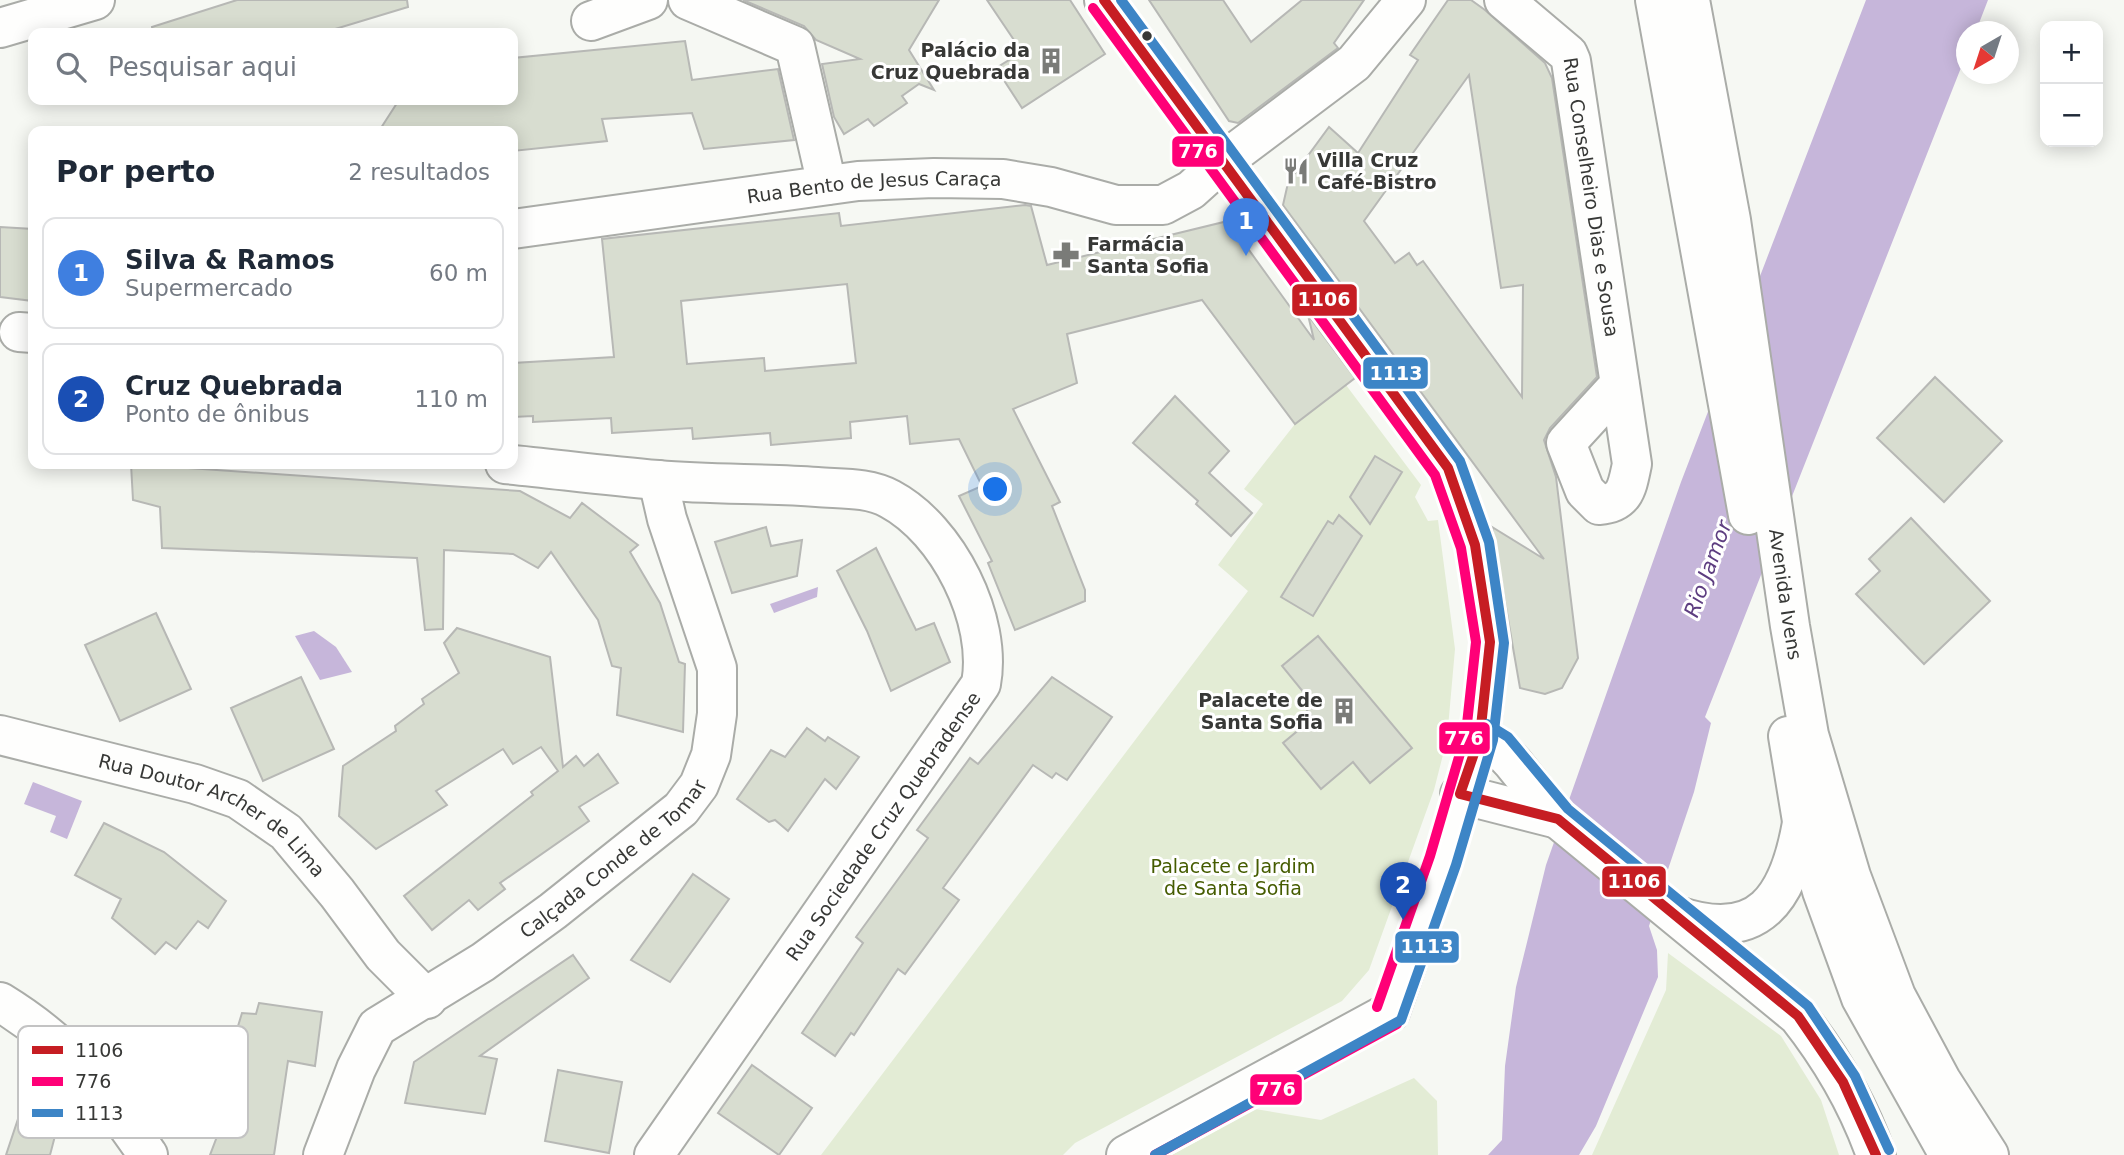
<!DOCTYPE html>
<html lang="pt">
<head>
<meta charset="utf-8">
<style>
  body { margin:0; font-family:"DejaVu Sans",sans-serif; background:#f6f6f7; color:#1f2937 }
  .controls { position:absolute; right:21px; top:21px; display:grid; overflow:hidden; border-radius:14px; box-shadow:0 4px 18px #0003 }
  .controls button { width:63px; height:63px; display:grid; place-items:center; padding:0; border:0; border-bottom:2px solid #e0e1e3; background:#fff; color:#1f2937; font:35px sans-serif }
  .compass { position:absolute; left:1956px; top:21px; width:63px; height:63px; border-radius:50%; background:#fff; box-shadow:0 4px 18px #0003; rotate:219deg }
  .you { position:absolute; left:996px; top:490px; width:24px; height:24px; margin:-18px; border:5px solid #fff; border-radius:50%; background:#1a73e8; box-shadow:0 0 0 10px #1a73e833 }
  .badge { display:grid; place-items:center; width:46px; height:46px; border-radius:50%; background:#7c3aed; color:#fff; font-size:23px; font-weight:700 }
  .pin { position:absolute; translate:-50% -58px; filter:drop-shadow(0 2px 4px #0008) }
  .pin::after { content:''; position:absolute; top:37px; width:24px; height:21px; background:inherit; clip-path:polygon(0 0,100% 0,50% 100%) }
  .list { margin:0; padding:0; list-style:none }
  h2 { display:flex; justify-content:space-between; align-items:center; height:91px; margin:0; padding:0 28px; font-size:30px }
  h2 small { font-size:23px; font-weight:400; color:#747a83 }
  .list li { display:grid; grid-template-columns:46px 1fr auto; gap:21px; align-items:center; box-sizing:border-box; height:112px; margin:0 14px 14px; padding:0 14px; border:2px solid #e0e1e3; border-radius:14px }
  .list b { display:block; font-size:26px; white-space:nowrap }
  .list p { margin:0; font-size:23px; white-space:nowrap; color:#747a83 }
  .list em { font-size:23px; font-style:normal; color:#747a83 }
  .icon { flex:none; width:38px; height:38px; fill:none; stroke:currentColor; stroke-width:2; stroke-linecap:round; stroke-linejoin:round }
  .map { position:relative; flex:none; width:2124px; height:1155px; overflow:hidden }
  .search { position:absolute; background:#fff; box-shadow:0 4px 18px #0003; left:28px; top:28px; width:490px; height:77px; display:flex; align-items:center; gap:18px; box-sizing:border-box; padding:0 24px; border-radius:14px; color:#747a83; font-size:26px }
  .panel { position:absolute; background:#fff; box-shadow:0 4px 18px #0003; left:28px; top:126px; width:490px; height:343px; border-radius:14px }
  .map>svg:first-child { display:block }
</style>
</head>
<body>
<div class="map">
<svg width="2124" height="1155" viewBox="0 0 2124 1155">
  <rect width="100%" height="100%" fill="#f6f8f3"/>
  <!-- green -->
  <g fill="#e3ecd5">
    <polygon points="1346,385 1421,485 1415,497 1428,521 1438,520 1455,649 1447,739 1434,790 1369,970 1342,1001 1075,1143 1063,1155 821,1155 1248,591 1218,565 1263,504 1244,489 1295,424"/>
    <polygon points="1668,953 1781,1036 1821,1100 1839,1155 1592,1155 1666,990"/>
    <polygon points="1414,1078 1437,1101 1438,1155 1167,1155 1249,1108 1321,1120"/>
  </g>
  <!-- water -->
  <g fill="#c6b6da">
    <polygon points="1866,0 1988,0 1976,31 1966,32 1966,55 1705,717 1711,723 1694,792 1649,926 1657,950 1658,977 1596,1126 1579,1155 1488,1155 1502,1140 1505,1066 1516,987 1546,865 1681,482"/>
    <polygon points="818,587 817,597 774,613 770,604"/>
    <polygon points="314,631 336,647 352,672 320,680 295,636"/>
    <polygon points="33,782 82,801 67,839 50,832 56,816 24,804"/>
  </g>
  <!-- building -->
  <g fill="#d8ddd0" stroke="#b7b8b5" stroke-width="2" fill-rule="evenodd">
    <polygon points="237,0 407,0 408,7 322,33 153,33 152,27"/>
    <polygon points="743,0 939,0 909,50 934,90 919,84 902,96 907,103 874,126 868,119 844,134 834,117 822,64 860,59 816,40 804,26"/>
    <polygon points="987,0 1070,0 1105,54 1022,108 996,68 1022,52"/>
    <polygon points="1149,0 1223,0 1251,42 1302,0 1364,0 1334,43 1338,48 1238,123 1229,121"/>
    <path d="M1448,0H1471L1485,10L1545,63L1552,78L1597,377L1550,428L1544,440L1556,477L1578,658L1562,688L1545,694L1520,688L1492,527L1544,559L1283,205L1288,183L1329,127L1358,153L1418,60L1410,55ZM1469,75L1501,288L1523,285L1522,397L1423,261L1417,265L1409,253L1395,263L1364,221Z"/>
    <polygon points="685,41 692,80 778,69 794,140 704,149 692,113 602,119 607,141 513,151 513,131 379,131 399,100 513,100 513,58"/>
    <path d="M1025,205L1031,206L1047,265L1228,221L1314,340L1308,315L1355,378L1295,424L1202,300L1067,334L1077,383L1013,409L1060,502L1052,506L1085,590V601L1015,630L988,563L992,561L959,496L982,486L959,439L910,444L907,416L850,422L851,438L771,445L770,433L693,439L692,428L612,433L611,418L533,422V416L513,417V363L614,357L602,239L839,213L841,226ZM847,284L856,363L765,371L764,358L687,364L681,301Z"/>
    <polygon points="0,227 33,229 33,301 0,297"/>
    <polygon points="1935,377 2002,441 1944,502 1877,438"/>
    <polygon points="1175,396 1229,451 1209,473 1252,513 1231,536 1196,504 1198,501 1133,443"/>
    <polygon points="1375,456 1402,472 1370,524 1350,497"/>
    <polygon points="131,464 520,491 570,518 582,503 638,545 630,552 660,603 679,662 685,664 683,732 617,715 621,668 612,666 598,620 551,552 538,568 513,554 444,550 443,629 425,630 417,558 162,548 160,507 133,500"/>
    <polygon points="1339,515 1362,536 1313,616 1281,597 1328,521 1333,524"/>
    <polygon points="1911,518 1990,601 1924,664 1856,594 1880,571 1869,559"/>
    <polygon points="766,527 771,546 802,540 797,576 732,593 715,542"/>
    <polygon points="876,548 916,630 934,623 950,662 891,691 867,631 837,571"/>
    <polygon points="156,613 191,689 120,721 85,645"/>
    <polygon points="457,628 550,657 563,767 576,756 584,766 598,754 618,783 579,807 589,821 500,883 505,889 478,910 469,900 432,930 404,896 533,795 531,792 558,771 541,747 513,764 503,749 436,791 447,805 376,849 339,816 343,766 396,731 395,726 424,704 422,699 459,673 444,643"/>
    <polygon points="1318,636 1412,748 1370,783 1353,762 1321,789 1283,743 1313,718 1302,704 1309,699 1282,666"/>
    <polygon points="301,677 334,749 263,781 231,708"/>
    <polygon points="1052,677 1112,717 1067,780 1056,773 1052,778 1033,765 943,888 959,900 905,974 898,969 854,1035 851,1033 835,1056 802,1033 863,943 856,937 928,838 917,830 970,758 978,764"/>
    <polygon points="807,728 825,741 828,737 859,757 836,789 825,779 788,831 775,820 769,822 737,799 771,750 785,757"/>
    <polygon points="104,823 164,852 226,901 208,928 198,921 176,949 166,942 155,954 112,918 121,899 75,875"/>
    <polygon points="693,874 729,899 670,982 631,960"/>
    <polygon points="573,955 589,978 480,1056 497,1059 485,1114 405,1103 414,1062"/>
    <polygon points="259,1003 322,1012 315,1066 288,1061 274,1155 210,1155 243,1068 208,1062 215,1035 235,1036 242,1013 256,1014"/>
    <polygon points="752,1065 812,1108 779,1155 718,1113"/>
    <polygon points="558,1070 622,1082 609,1153 545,1141"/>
    <polygon points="23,1104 61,1113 50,1155 6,1155"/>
  </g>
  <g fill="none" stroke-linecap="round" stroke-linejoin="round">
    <!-- minor casing -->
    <g stroke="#aaaca8" stroke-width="42">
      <g id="minor">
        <polyline points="688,0 795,46 827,185"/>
        <path id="s1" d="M1504,0L1568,54L1571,61L1632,464C1627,487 1626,503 1599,505L1585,491L1566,443L1620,384"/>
        <polyline points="591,21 648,0"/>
        <polyline points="0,28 95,0"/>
        <path id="s2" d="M513,229L858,181L934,178L1003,179L1051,187L1116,205H1163L1191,190L1221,163L1354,63L1406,0"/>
        <polyline points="19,332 33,333"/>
        <path d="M505,464C556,469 607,476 658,480C711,485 764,483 817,487C841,489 868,487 890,499C948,530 993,620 981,684L654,1155"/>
        <path id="s3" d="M0,735L195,784L238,799L286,832L337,893L383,955L427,999"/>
        <path d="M0,1002C72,1046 101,1088 148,1155"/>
        <path id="s4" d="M323,1155L356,1069L377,1027L483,962L553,911L681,809L699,785L711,755L717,714V668L667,519L658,480"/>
      </g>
    </g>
    <!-- tertiary casing -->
    <g stroke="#aaaca8" stroke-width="42">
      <g id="tertiary">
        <polyline points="1104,0 1448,468 1475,545 1490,642 1480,736 1443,860 1390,1012 1126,1155"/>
        <path d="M1480,736L1498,747L1513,763L1558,819L1798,1016C1832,1059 1858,1104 1876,1155"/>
        <polyline points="1460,794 1558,819"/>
      </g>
    </g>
    <!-- primary casing -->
    <g stroke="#aaaca8" stroke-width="42">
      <g id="primary">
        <polyline points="1655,0 1748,515"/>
        <path id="s5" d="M1690,0L1731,220L1790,626L1809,735L1851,876L1896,996L1941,1080L1989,1155"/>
        <polyline points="1788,736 1802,821 1822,891 1861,998 1949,1155"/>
        <path d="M1678,916C1760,944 1789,897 1802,823"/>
      </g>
    </g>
    <!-- minor -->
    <use href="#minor" stroke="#fefefd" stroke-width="38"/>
    <!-- tertiary -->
    <use href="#tertiary" stroke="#fefefd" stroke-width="38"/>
    <!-- primary -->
    <use href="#primary" stroke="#fefefd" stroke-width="38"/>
    <!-- bus-1 casing -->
    <g stroke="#fff" stroke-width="16">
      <polyline id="bus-1" points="1104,0 1448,468 1475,545 1490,642 1480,736 1460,794 1558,819 1798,1016 1843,1082 1876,1155"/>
    </g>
    <!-- bus-2 casing -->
    <g stroke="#fff" stroke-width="16">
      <g id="bus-2">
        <polyline points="1093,8 1435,475 1461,548 1476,642 1466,733 1430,856 1377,1007"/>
        <polyline points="1155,1155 1397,1024"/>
      </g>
    </g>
    <!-- bus-3 casing -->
    <g stroke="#fff" stroke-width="16">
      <g id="bus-3">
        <polyline points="1121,0 1460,461 1489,542 1504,643 1493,740 1456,865 1401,1020 1155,1155"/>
        <polyline points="1487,724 1508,737 1568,809 1808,1006 1855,1076 1889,1150"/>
      </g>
    </g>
    <!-- bus-1 -->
    <use href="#bus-1" stroke="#c61d23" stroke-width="10"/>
    <!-- bus-2 -->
    <use href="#bus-2" stroke="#f07" stroke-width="10"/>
    <!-- bus-3 -->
    <use href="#bus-3" stroke="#3d85c6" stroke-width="10"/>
  </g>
  <!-- icons -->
  <defs>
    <g id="building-bare" transform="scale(2.1)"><path d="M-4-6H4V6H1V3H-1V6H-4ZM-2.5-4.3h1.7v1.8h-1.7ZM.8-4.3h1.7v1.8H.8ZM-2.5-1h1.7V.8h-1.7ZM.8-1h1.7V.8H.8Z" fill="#7a7b78" stroke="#fff" stroke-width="2.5" paint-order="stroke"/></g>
    <g id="restaurant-bare" transform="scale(2.1)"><path d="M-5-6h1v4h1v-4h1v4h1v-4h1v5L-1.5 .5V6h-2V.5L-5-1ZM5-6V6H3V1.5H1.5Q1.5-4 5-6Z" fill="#7a7b78" stroke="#fff" stroke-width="2.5" paint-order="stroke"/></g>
    <g id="pharmacy-bare" transform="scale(2.1)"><path d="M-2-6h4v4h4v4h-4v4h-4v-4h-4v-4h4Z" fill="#7a7b78" stroke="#fff" stroke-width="2.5" paint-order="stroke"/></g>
  </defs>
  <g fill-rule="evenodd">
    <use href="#building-bare" x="1051" y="61"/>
    <use href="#restaurant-bare" x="1296" y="171"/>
    <use href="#pharmacy-bare" x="1066" y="255"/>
    <use href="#building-bare" x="1344" y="711"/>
  </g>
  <!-- markers -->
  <circle fill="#373836" stroke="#fff" stroke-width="2.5" cx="1147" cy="36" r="6"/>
  <g text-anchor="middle" stroke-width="6" stroke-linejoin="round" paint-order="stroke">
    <!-- poi labels -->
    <g font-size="19" font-weight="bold" fill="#373836" stroke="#fff" text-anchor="end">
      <text x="1030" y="57">Palácio da<tspan x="1030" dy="22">Cruz Quebrada</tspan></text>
      <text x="1317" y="167" text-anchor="start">Villa Cruz<tspan x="1317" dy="22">Café-Bistro</tspan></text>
      <text x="1087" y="251" text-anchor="start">Farmácia<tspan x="1087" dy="22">Santa Sofia</tspan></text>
      <text x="1323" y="707">Palacete de<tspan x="1323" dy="22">Santa Sofia</tspan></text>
    </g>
    <!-- street labels -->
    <g font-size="19" fill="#373836" stroke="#fff">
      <text dy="7" stroke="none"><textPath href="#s2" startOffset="364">Rua Bento de Jesus Caraça</textPath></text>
      <text dy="7" stroke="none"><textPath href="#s1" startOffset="229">Rua Conselheiro Dias e Sousa</textPath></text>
      <text dy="7" stroke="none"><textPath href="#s5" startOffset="602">Avenida Ivens</textPath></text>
      <text dy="7" stroke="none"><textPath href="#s3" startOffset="231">Rua Doutor Archer de Lima</textPath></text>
      <text transform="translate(883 826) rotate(-55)" y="7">Rua Sociedade Cruz Quebradense</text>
      <text dy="7" stroke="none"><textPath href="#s4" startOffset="430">Calçada Conde de Tomar</textPath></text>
    </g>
    <!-- park labels -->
    <g font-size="19" fill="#455c01" stroke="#fff">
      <text x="1233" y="873">Palacete e Jardim<tspan x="1233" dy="22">de Santa Sofia</tspan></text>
    </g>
    <!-- water labels -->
    <g font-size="21" font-style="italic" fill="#5d3d80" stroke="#fff">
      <text transform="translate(1708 569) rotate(-70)" y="7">Rio Jamor</text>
    </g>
  </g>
  <!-- legend -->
  <rect x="18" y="1026" width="230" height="112" rx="10" fill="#fff" stroke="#c3c3c3" stroke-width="2"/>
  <rect x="32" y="1046" width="31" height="8" fill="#c61d23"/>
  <rect x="32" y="1077" width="31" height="9" fill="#f07"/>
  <rect x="32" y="1109" width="31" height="8" fill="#3d85c6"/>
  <g font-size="19" fill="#373836">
    <text x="75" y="1057">1106</text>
    <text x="75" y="1088">776</text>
    <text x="75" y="1120">1113</text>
  </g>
  <g stroke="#fff" stroke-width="2.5">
    <rect x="1171" y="135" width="54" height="33" rx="7" fill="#f07"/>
    <rect x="1291" y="283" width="67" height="34" rx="7" fill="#c61d23"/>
    <rect x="1362" y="356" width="67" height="34" rx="7" fill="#3d85c6"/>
    <rect x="1438" y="721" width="53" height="34" rx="7" fill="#f07"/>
    <rect x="1601" y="865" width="66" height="33" rx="7" fill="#c61d23"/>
    <rect x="1394" y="930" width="66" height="34" rx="7" fill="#3d85c6"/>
    <rect x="1249" y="1073" width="54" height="33" rx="7" fill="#f07"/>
  </g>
  <g font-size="19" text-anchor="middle" font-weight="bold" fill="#fff">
    <text x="1198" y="158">776</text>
    <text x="1324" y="306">1106</text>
    <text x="1396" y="380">1113</text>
    <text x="1464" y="745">776</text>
    <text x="1634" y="888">1106</text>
    <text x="1427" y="953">1113</text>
    <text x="1276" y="1096">776</text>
  </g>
</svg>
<div class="controls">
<button>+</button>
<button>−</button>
</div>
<svg class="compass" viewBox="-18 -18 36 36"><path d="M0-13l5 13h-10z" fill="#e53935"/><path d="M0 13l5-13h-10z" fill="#747a83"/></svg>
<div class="you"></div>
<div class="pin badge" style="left:1246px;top:256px;background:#3f7fe0">1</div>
<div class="pin badge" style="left:1403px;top:920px;background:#1a4fb4">2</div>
<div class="search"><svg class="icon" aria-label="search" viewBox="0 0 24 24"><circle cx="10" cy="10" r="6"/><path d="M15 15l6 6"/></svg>Pesquisar aqui</div>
<section class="panel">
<h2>Por perto<small>2 resultados</small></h2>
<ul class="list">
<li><span class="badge" style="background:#3f7fe0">1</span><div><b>Silva &amp; Ramos</b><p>Supermercado</p></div><em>60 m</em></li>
<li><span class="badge" style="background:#1a4fb4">2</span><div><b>Cruz Quebrada</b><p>Ponto de ônibus</p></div><em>110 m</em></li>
</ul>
</section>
</div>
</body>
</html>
